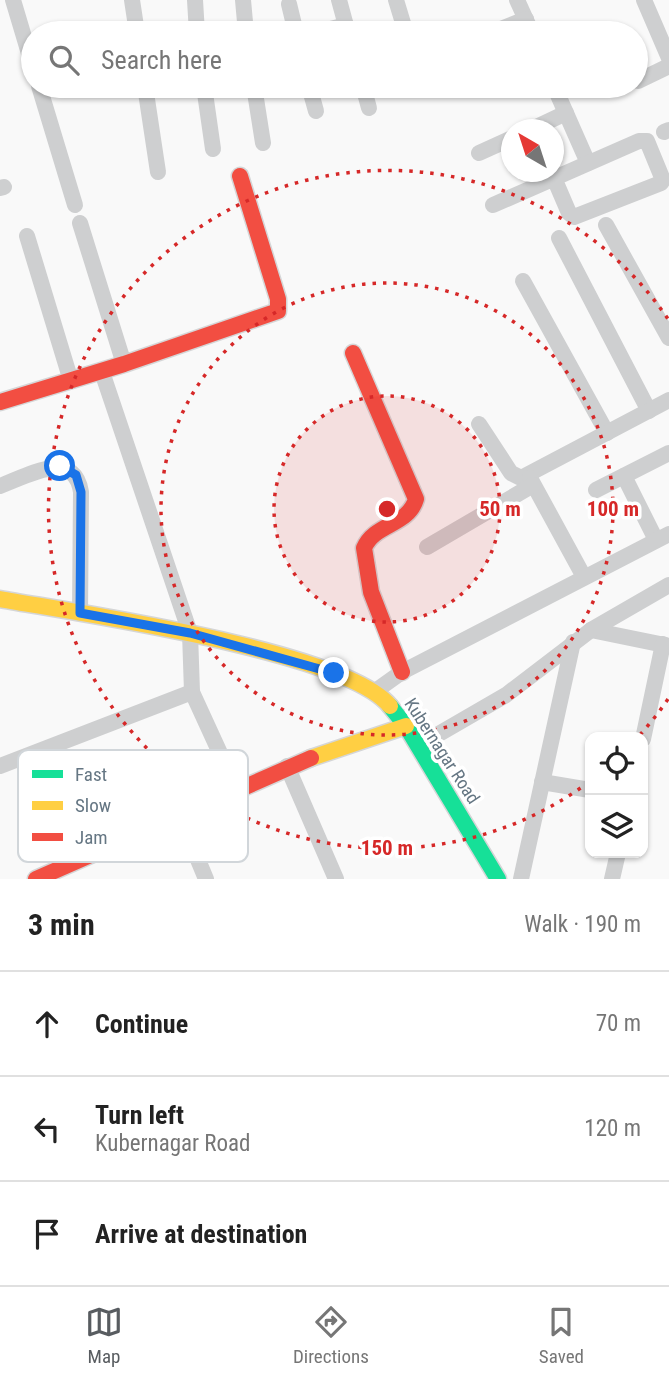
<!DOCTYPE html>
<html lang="en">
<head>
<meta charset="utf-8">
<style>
  body { margin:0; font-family:"Roboto Condensed",sans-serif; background:#f6f6f6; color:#222 }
  .controls { position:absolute; right:21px; bottom:21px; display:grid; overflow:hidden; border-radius:14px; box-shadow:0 2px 5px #0004 }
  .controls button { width:63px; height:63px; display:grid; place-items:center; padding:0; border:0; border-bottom:2px solid #e0e0e0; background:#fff; color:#222; font:35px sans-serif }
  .compass { position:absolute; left:501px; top:119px; width:63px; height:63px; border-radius:50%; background:#fff; box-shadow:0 2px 5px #0004; rotate:321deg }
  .stop { position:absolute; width:21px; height:21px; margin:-16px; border:5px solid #1a73e8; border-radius:50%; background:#fff }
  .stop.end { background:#1a73e8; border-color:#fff; box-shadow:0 2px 7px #0008 }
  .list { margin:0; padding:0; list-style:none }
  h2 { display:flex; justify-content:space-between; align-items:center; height:91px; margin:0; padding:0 28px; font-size:30px }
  h2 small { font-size:23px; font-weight:400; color:#767676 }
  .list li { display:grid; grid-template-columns:46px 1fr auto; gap:21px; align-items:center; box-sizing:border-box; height:105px; padding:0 28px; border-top:2px solid #e0e0e0 }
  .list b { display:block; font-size:26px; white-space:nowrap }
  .list p { margin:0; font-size:23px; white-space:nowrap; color:#767676 }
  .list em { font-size:23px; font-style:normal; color:#767676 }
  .icon { flex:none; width:38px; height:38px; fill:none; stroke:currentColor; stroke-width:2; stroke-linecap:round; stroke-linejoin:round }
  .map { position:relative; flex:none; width:669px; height:879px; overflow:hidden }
  .search { position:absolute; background:#fff; box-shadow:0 2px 5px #0004; left:21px; right:21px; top:21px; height:77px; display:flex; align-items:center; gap:18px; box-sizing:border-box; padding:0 24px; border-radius:38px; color:#767676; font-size:26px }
  .sheet { height:406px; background:#fff }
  nav { display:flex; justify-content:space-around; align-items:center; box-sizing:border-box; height:98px; border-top:2px solid #e0e0e0; background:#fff; font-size:19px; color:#767676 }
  nav a { display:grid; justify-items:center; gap:4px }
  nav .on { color:#585c60 }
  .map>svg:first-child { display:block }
</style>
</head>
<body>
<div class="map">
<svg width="669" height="879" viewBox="0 0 669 879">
  <rect width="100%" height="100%" fill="#f9f9f9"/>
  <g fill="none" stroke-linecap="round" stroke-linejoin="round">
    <!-- fast casing -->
    <g stroke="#d5d6d7" stroke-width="19">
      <polyline id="fast" points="390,706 406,726 498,879"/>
    </g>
    <!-- slow casing -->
    <g stroke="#d5d6d7" stroke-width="19">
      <g id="slow">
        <path d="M0,599C77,613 346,651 390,706"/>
        <polyline points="311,758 406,726"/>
      </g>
    </g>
    <!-- jam casing -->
    <g stroke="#d5d6d7" stroke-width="19">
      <g id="jam">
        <path d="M353,353L416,499C408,526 375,523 364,548L371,592L402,672"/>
        <polyline points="0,402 124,364 278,311 278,299 240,176"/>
        <polyline points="36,879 311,758"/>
      </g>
    </g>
    <!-- street -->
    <g stroke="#cecfd0" stroke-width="16">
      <polyline points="13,0 33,67"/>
      <polyline points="132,0 137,33"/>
      <polyline points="195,0 197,33"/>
      <polyline points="243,0 246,33"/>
      <polyline points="339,0 348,33"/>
      <polyline points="396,0 406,33"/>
      <polyline points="517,0 532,33"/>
      <polyline points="644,0 669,58"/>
      <polyline points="289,4 296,33"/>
      <polyline points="315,33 346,25"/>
      <polyline points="491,33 526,19"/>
      <polyline points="638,81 669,66"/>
      <polyline points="39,86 75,205"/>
      <polyline points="145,86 158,172"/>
      <polyline points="204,86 213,149"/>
      <polyline points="254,86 263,143"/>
      <polyline points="309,86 316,111"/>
      <polyline points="363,86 369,108"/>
      <polyline points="554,86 588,163"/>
      <polyline points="530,130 566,113"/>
      <polyline points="664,132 669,130"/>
      <polyline points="479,153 512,138"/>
      <polyline points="0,188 4,187"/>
      <polyline points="493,205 639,141 647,141 663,180 661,183 574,217 569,213 554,178"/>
      <polyline points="80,223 124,364"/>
      <polyline points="606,225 669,338"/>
      <polyline points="27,236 71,381"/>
      <polyline points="559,238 649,411"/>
      <polyline points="523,281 607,433"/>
      <polyline points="102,372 190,633 192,692"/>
      <polyline points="479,424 511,473 521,478 669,400"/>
      <polyline points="624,476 656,540"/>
      <polyline points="530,478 584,577"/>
      <path d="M0,486C27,476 74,448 81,492L80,613"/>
      <polyline points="596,490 669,453"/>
      <polyline points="427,547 533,485"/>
      <polyline points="591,630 669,646"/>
      <polyline points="374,692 402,672 669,534"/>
      <polyline points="643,739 663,644"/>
      <polyline points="418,746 506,695 591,630 669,585"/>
      <polyline points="0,766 192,692 236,788"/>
      <polyline points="287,766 336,879"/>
      <polyline points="542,782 590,790"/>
      <polyline points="179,814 206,879"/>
      <polyline points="521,879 573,642"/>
      <polyline points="612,879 618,853"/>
    </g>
    <!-- fast -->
    <use href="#fast" stroke="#16e098" stroke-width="16"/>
    <!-- slow -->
    <use href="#slow" stroke="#ffcf43" stroke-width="16"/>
    <!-- jam -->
    <use href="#jam" stroke="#f24e42" stroke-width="16"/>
  </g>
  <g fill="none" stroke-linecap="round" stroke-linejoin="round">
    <!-- route -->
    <polyline stroke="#1a73e8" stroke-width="9" points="60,466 76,475 81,492 80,613 190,633 334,673"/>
  </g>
  <!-- distance rings -->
  <circle cx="387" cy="509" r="113" fill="#d62828" fill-opacity=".12"/>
  <g fill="none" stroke="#d62828" stroke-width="3.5" stroke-dasharray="3.5 7">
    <circle cx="387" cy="509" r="113"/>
    <circle cx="387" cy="509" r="226"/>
    <path d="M668 699A339 339 0 0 1 639 736M589 782A339 339 0 1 1 668 319"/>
  </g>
  <g text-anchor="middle" stroke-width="7" stroke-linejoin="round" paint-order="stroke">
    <!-- street labels -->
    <g font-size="18" fill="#657683" stroke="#fff">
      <text transform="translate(442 751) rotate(57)" y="6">Kubernagar Road</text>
    </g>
  </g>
  <!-- legend -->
  <rect x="18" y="750" width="230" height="112" rx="10" fill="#fff" stroke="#d1d6da" stroke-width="2"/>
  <rect x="32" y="770" width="31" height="8" fill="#16e098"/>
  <rect x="32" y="801" width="31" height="9" fill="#ffcf43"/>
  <rect x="32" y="833" width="31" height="8" fill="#f24e42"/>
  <g font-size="19" fill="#657683">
    <text x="75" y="781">Fast</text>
    <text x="75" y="812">Slow</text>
    <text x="75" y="844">Jam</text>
  </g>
  <circle cx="387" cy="509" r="10" fill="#d62828" stroke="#fff" stroke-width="3.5"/>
  <g font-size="21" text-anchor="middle" font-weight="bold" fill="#d62828" stroke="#fff" stroke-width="7" stroke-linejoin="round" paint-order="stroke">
    <text x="500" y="516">50 m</text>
    <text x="613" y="516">100 m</text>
    <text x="387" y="855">150 m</text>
  </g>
</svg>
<div class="controls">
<button><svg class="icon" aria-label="locate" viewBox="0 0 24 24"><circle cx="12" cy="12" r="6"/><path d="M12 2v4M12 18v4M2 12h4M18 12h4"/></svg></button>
<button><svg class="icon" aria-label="layers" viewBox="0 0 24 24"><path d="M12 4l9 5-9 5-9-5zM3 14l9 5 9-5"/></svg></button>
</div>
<svg class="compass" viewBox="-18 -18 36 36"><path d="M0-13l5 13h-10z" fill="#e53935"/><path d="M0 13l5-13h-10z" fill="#767676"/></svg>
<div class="stop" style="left:60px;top:466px"></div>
<div class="stop end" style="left:334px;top:673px"></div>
<div class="search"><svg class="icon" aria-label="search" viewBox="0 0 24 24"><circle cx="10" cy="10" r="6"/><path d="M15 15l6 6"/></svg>Search here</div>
</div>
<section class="sheet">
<h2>3 min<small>Walk · 190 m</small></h2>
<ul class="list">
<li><svg class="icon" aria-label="ahead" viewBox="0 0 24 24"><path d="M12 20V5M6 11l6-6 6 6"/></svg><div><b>Continue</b></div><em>70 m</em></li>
<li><svg class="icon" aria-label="left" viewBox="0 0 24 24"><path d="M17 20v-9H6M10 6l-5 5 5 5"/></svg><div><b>Turn left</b><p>Kubernagar Road</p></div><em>120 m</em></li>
<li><svg class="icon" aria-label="arrive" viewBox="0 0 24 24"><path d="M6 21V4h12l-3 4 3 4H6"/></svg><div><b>Arrive at destination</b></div></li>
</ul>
</section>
<nav>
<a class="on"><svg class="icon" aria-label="map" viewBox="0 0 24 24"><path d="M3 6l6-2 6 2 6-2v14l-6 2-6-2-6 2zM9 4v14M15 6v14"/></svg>Map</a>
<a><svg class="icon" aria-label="directions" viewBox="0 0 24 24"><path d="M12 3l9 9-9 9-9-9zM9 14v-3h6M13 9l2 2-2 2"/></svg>Directions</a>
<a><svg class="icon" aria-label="saved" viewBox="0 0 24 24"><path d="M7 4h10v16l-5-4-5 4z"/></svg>Saved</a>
</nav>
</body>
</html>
